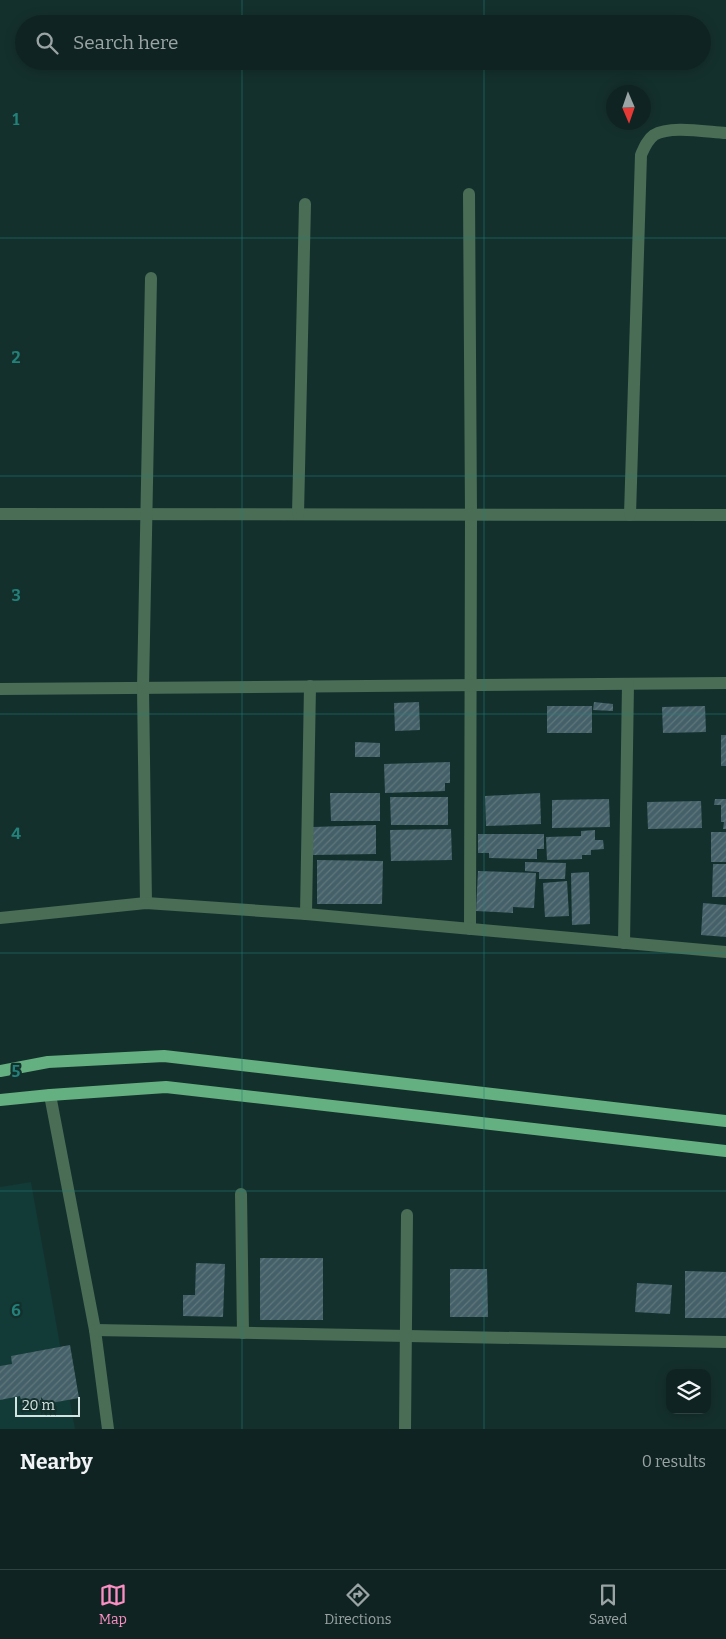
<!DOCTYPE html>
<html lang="en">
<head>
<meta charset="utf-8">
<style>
  body { margin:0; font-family:Bitter,serif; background:#182c2a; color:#f1f3f6 }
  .controls { position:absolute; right:15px; bottom:15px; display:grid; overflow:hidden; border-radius:10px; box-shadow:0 2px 12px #0003 }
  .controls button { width:45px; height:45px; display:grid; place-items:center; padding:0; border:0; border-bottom:1px solid #2f4140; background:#0f2422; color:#f1f3f6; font:25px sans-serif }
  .compass { position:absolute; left:606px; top:85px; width:45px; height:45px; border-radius:50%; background:#0f2422; box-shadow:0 2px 12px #0003; rotate:178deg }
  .scale { position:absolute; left:15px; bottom:12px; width:65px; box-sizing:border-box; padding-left:5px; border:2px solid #d3e3e1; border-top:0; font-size:14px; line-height:18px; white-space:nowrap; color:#d3e3e1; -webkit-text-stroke:4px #14302d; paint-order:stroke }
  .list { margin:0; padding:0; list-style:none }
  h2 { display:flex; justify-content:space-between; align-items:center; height:65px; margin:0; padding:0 20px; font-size:21px }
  h2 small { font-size:16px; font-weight:400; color:#9ba4a5 }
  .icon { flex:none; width:28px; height:28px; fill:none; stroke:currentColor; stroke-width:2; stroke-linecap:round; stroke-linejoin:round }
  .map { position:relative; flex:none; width:726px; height:1429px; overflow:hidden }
  .search { position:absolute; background:#0f2422; box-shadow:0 2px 12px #0003; left:15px; right:15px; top:15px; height:55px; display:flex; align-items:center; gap:12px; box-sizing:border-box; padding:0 18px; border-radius:28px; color:#9ba4a5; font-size:19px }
  .sheet { height:140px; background:#0f2422 }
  nav { display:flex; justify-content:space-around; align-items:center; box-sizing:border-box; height:70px; border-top:1px solid #2f4140; background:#0f2422; font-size:14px; color:#9ba4a5 }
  nav a { display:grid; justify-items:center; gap:2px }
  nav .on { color:#fb8fc3 }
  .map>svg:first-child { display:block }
</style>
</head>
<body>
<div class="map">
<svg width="726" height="1429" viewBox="0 0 726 1429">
  <defs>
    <pattern id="building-hatch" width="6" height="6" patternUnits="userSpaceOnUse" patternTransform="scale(1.25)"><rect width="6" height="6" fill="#456068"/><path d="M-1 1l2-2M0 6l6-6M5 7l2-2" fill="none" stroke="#5f777d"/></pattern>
  </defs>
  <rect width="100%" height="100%" fill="#14302d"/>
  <!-- built -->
  <polygon fill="#123a36" points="31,1182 75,1429 0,1429 0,1187"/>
  <!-- building -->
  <g fill="url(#building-hatch)">
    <polygon points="419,702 420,730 395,731 394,703"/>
    <polygon points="594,702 613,704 613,711 593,710"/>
    <rect x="547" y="706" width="45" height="27"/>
    <polygon points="705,706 706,732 663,733 662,707"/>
    <rect x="721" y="735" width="5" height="31"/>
    <polygon points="355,742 380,743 380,757 355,757"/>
    <polygon points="450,762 450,783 445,783 445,791 385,793 384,764"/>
    <polygon points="330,793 380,793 380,821 331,821"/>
    <polygon points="540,793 541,824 486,826 485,796"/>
    <polygon points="390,797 448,797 448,825 391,825"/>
    <polygon points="609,799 610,827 552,828 552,800"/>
    <polygon points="715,799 726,799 726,829 723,829 724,822 721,822 721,805 714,805"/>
    <polygon points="701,801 702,828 648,829 647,802"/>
    <polygon points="376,825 376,854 313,855 313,827"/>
    <polygon points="451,829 452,860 391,861 390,830"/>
    <polygon points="595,830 595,840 603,840 604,849 591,850 591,855 582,855 582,859 547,860 546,837 581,836 581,831"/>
    <rect x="711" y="832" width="15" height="30"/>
    <polygon points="478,834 544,834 544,849 537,849 537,859 489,858 489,853 478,853"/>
    <polygon points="317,860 383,861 382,904 317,904"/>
    <polygon points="525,862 566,863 565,879 539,879 539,872 525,871"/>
    <polygon points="713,864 726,864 726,897 712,897"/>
    <polygon points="478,871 536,873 534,908 513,907 513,913 476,911"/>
    <polygon points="589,872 590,924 572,925 571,873"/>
    <polygon points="567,881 569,916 545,917 543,883"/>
    <polygon points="703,903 726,905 726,937 701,935"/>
    <rect x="260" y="1258" width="63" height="62"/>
    <polygon points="196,1263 225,1264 223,1317 183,1316 183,1295 195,1295"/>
    <polygon points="450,1269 487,1269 488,1317 450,1317"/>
    <polygon points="685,1271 726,1272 726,1318 685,1318"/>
    <polygon points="637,1283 672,1285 670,1314 635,1312"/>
    <polygon points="70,1345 79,1398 23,1408 20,1396 0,1400 0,1366 12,1364 11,1356"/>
  </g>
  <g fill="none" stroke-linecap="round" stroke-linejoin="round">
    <!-- minor -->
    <g stroke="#4a6d56" stroke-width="12">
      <polyline points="469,194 471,515 470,929"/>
      <polyline points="0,514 726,515"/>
      <polyline points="298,514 305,204"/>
      <path d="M630,515L641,155C644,148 647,140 654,135C670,125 707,132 726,133"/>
      <polyline points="0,689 726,683"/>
      <polyline points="146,903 143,688 151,278"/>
      <polyline points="306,914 310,686"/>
      <polyline points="0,918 146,903 306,914 726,952"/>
      <polyline points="624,943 628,684"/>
      <polyline points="50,1095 95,1330 108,1429"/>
      <polyline points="241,1194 243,1333"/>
      <polyline points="95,1330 726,1342"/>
      <polyline points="405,1429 407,1215"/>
    </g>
    <!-- major -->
    <g stroke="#65b080" stroke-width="12">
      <polyline points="0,1071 48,1062 164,1056 726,1121"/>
      <polyline points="0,1100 50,1095 166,1087 726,1151"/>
    </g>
  </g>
  <!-- grid -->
  <path fill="none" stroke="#23817a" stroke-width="1" stroke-opacity="0.55" d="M242,0V24M484,0V24M242,61V1429M484,61V1429M0,238H726M0,476H726M0,714H726M0,953H726M0,1191H726"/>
  <g font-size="16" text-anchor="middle" font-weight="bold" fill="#23817a" stroke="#14302d" stroke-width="4.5" stroke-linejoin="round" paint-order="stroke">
    <text x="16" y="125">1</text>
    <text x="16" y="363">2</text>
    <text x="16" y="601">3</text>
    <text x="16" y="839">4</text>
    <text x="16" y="1077">5</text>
    <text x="16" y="1316">6</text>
  </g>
</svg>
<div class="controls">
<button><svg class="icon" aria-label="layers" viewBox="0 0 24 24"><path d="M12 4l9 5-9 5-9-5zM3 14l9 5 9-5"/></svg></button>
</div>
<svg class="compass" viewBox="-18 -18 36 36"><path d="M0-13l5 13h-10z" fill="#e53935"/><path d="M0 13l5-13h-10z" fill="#9ba4a5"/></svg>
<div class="scale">20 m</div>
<div class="search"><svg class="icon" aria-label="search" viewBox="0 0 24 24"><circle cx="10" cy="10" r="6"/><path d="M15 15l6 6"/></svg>Search here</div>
</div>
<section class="sheet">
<h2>Nearby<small>0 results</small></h2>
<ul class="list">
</ul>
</section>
<nav>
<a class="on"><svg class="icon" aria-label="map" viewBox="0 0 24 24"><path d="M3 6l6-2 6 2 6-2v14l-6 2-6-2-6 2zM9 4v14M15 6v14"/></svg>Map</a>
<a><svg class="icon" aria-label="directions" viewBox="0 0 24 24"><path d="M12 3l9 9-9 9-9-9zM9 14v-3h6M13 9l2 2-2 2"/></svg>Directions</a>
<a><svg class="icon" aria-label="saved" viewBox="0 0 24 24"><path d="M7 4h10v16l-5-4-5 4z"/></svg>Saved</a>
</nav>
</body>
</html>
